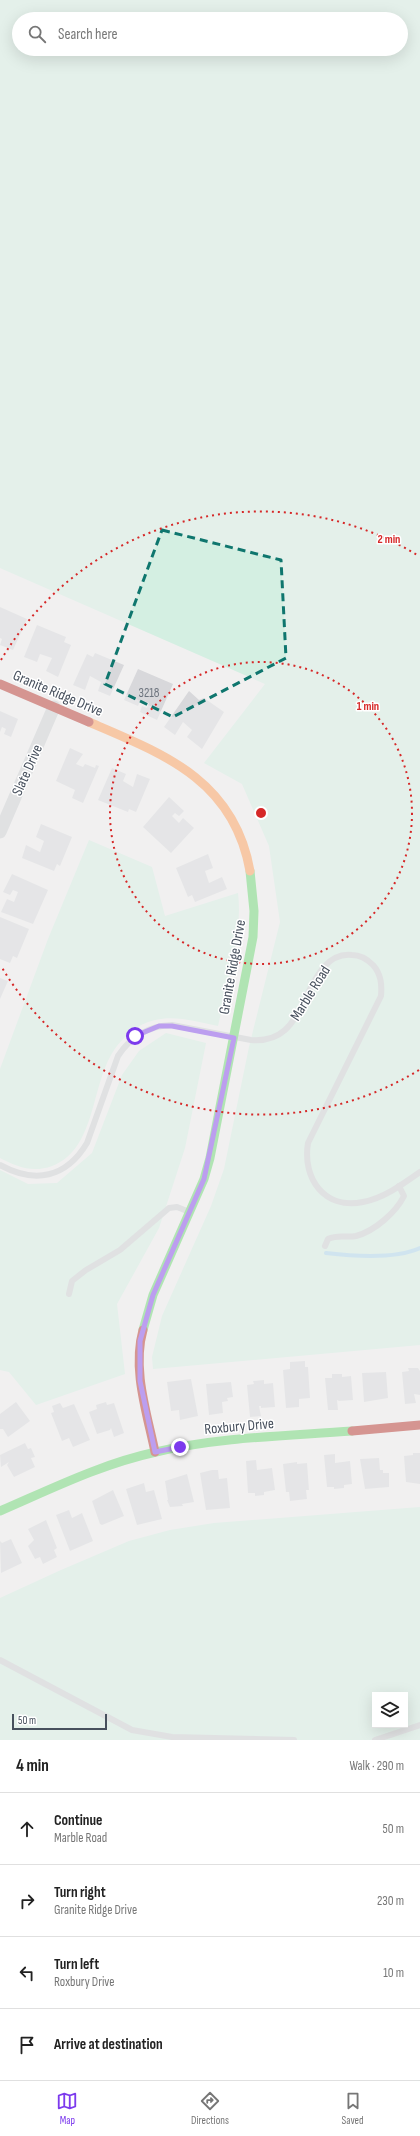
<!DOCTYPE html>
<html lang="en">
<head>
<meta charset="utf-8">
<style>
  body { margin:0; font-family:"Sofia Sans Condensed",sans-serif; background:#f6f6f6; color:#222 }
  .controls { position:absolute; right:12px; bottom:12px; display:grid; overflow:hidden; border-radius:0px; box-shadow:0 4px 16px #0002 }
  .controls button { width:36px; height:36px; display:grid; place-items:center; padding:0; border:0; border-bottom:1px solid #e0e0e0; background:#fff; color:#222; font:20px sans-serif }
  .scale { position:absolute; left:12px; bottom:10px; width:95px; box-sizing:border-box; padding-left:4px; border:2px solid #47505d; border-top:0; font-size:11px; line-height:14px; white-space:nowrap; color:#47505d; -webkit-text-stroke:3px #fff; paint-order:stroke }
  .stop { position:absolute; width:12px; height:12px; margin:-9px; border:3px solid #7c3aed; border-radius:50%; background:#fff }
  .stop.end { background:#7c3aed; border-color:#fff; box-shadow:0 1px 4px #0008 }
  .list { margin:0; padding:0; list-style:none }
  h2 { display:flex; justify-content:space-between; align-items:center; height:52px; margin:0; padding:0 16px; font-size:17px }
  h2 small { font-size:13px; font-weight:400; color:#767676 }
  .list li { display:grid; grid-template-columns:26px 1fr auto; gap:12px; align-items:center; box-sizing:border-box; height:72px; padding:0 16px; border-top:1px solid #e0e0e0 }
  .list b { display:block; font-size:15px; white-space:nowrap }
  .list p { margin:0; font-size:13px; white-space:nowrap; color:#767676 }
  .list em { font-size:13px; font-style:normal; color:#767676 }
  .icon { flex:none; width:22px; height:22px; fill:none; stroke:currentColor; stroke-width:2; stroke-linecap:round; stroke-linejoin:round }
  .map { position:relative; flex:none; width:420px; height:1740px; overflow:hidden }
  .search { position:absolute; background:#fff; box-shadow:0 4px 16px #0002; left:12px; right:12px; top:12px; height:44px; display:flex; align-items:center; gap:10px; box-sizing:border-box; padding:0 14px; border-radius:22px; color:#767676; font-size:15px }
  .sheet { height:340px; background:#fff }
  nav { display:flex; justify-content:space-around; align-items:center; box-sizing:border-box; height:56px; border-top:1px solid #e0e0e0; background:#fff; font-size:11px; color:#767676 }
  nav a { display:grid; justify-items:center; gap:2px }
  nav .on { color:#7c3aed }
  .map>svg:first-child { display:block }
</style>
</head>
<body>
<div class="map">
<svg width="420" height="1740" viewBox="0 0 420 1740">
  <rect width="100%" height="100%" fill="#f1f0f0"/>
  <!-- green -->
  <g fill="#d4efe2" fill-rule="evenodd">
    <path d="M0,0H420V1345L153,1369L152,1357L162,1316L211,1206L224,1169L249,1047L280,922L269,846L242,784L204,763L265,684L0,568ZM19,19H401V49H19Z"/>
    <path d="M89,840L152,867L165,916L238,893C243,935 227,985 218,1026C198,1022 176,1015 155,1020C136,1024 119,1040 110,1057C91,1092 94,1150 52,1166C33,1173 17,1167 0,1158V1069L48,939Z"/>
    <polygon points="166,1033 206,1043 185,1148 159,1228 117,1304 125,1374 36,1405 9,1372 0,1370 0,1170 28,1184 57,1183 92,1153 122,1075 139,1051"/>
    <path d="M420,1507V1740H0V1598L61,1570L129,1541L170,1530L214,1523ZM375,1695H405V1725H375Z"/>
  </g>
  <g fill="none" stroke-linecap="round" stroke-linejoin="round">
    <!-- stream -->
    <path stroke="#a9d6ed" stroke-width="4" d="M326,1253C352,1256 396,1259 420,1248"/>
  </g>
  <!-- building -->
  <g fill="#d8d8db">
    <polygon points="0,607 27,619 13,650 0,645 2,639 0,638"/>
    <polygon points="37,625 66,637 64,642 71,645 58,677 46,671 52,658 40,654 37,662 24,657"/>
    <polygon points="95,653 124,665 110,696 98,691 101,682 90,676 85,690 73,685 87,654 93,657"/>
    <polygon points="138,669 173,684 157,720 140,712 142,706 147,708 149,703 140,701 138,706 124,700"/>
    <polygon points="189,691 199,700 204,698 224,712 202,749 187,737 192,730 183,722 175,735 164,727"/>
    <polygon points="0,711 18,719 11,737 4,734 6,729 2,727 0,732"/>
    <polygon points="70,748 83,754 76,764 83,767 85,764 95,768 96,765 99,766 83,803 72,798 75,790 56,781"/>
    <polygon points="112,768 126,774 123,781 133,787 137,774 150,779 136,812 129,809 128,812 98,800"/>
    <polygon points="169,797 184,811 179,816 175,813 172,816 179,823 183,818 194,828 171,853 143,827"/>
    <polygon points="41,824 72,837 60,866 57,864 54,871 22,858 26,845 40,852 44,841 36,837"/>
    <polygon points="208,854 213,868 205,871 209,883 222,877 227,889 195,902 192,895 188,897 176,868"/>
    <polygon points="12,874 48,890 33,924 1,912 7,899 14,902 18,892 13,890 10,895 3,892"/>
    <polygon points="0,917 29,929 17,958 13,956 10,963 0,959"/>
    <polygon points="0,978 8,981 0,999"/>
    <polygon points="305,1361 305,1367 308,1367 310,1398 299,1399 299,1407 286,1408 283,1370 290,1369 290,1362"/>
    <polygon points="408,1368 418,1368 420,1371 420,1395 414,1394 416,1403 405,1404 402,1372 409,1371"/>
    <polygon points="386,1372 388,1398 364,1402 362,1373"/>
    <polygon points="332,1374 342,1374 342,1377 351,1376 353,1400 339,1401 337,1400 338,1410 328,1410 325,1378 332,1378"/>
    <polygon points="191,1379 198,1416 180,1420 179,1410 171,1411 167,1382"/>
    <polygon points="264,1380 264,1384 273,1383 275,1407 261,1408 261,1406 259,1406 261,1416 250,1417 247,1385 254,1384 253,1381"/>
    <polygon points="231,1382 233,1397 227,1398 228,1401 222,1402 223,1413 209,1415 206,1384"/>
    <polygon points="16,1402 30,1421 8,1437 3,1429 0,1429 0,1414"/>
    <polygon points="106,1402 107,1405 114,1403 124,1433 114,1437 111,1428 110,1430 97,1434 89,1412 97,1409 96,1405"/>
    <polygon points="60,1403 63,1408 74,1404 90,1440 73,1447 69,1438 62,1441 51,1413 54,1412 52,1406"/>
    <polygon points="25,1443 28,1449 31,1448 35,1457 31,1458 35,1467 14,1477 7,1465 9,1462 1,1467 0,1455"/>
    <polygon points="413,1453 420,1453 420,1484 406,1482 404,1456 413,1455"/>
    <polygon points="335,1454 335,1463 350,1461 352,1484 344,1485 344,1488 334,1489 334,1487 327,1487 324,1455"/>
    <polygon points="379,1458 380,1470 383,1470 383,1473 389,1473 389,1487 365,1489 360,1459"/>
    <polygon points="256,1460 257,1470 272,1468 275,1490 264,1492 264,1495 255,1496 255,1493 248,1493 246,1461"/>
    <polygon points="297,1462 297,1464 307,1463 309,1490 306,1490 307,1499 290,1501 289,1492 286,1492 283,1464"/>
    <polygon points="212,1470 218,1470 219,1479 227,1478 230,1508 206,1510 200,1473"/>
    <polygon points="187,1474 194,1502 182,1504 183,1506 170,1507 167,1500 168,1500 165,1481"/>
    <polygon points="144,1483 146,1492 154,1490 162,1519 137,1525 126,1489"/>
    <polygon points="113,1490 124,1516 102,1525 100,1524 92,1501"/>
    <polygon points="69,1510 72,1518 82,1513 93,1541 70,1551 56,1515"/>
    <polygon points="46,1520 57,1548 54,1550 57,1557 43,1564 40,1557 35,1559 28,1546 34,1540 28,1529"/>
    <polygon points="11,1539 22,1563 1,1573 0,1541 2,1543"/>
  </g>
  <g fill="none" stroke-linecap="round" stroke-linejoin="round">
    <!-- lane -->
    <g stroke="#ccced1" stroke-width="6">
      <path d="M0,1165C35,1184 66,1178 87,1143L118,1056C131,1036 148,1026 172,1025L251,1040C264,1041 275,1039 285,1030C308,1010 314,951 352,955C360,955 367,959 373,965C381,974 382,984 381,996L308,1143C302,1179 325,1210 363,1202C384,1198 403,1184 420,1172"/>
      <path d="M325,1246L328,1239C339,1234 346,1238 356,1236C375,1231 396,1212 404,1196L399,1186"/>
      <polyline points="69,1294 72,1281 86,1270 120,1250 169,1208 177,1207 187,1211"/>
      <polyline points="0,1660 132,1730 172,1737 294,1740"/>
      <polyline points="375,1740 420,1725"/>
    </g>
    <!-- street -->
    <polyline stroke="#ccced1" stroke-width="13" points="0,832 54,707"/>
    <!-- fast -->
    <g stroke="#63d668" stroke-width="9">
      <polyline points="143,1330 153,1295 204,1179 210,1158 253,937 254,911 250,871"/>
      <path d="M0,1511C51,1489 101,1464 156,1452C220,1437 287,1436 352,1431"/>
    </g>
    <!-- slow -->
    <path stroke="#ff974d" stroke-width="9" d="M89,722C164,754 234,780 250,871"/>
    <!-- jam -->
    <g stroke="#b3261e" stroke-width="9">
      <polyline points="0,684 89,722"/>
      <path d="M143,1330C132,1369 147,1413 155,1452"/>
      <polyline points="352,1431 420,1425"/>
    </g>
  </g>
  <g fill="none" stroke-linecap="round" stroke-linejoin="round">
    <!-- route -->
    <polyline stroke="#7c3aed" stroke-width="5" points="135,1036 159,1026 172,1026 234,1038 204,1179 153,1295 140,1341 140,1381 155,1452 180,1447"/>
  </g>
  <!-- marked area -->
  <path d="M0 0H420V1740H0ZM162,530L281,560L286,658L173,717L105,684Z" fill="#f1f0f0" fill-opacity=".55" fill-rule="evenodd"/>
  <path fill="none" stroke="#0f766e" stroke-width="3" stroke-dasharray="8 5" stroke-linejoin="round" d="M162,530L281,560L286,658L173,717L105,684Z"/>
  <!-- distance rings -->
  <g fill="none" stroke="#d62828" stroke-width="2" stroke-dasharray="2 4">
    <circle cx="261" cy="813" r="151"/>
    <path d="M419 1070A302 302 0 0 1 1 966M1 660A302 302 0 0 1 419 556"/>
  </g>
  <g text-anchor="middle" stroke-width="3" stroke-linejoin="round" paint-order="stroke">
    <!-- number labels -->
    <g font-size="13" fill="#6d747e">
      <text x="149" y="697">3218</text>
    </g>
    <!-- street labels -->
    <g font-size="15" fill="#47505d" stroke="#fff">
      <text transform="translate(58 693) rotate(23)" y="5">Granite Ridge Drive</text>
      <text transform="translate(27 770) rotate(-66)" y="5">Slate Drive</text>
      <text transform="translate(232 967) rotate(-80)" y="5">Granite Ridge Drive</text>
      <text transform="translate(310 993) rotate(-58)" y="5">Marble Road</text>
      <text transform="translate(239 1426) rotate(-5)" y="5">Roxbury Drive</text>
    </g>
  </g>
  <circle cx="261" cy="813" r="6" fill="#d62828" stroke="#fff" stroke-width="2"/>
  <g font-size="12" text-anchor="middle" font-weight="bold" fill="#d62828" stroke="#fff" stroke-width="3" stroke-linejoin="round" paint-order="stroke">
    <text x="389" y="543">2 min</text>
    <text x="368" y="710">1 min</text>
  </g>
</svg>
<div class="controls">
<button><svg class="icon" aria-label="layers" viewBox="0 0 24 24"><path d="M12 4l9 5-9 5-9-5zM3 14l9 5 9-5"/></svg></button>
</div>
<div class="scale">50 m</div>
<div class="stop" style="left:135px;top:1036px"></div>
<div class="stop end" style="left:180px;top:1447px"></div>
<div class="search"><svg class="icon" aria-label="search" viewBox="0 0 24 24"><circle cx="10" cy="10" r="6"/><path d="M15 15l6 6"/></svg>Search here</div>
</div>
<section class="sheet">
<h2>4 min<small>Walk · 290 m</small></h2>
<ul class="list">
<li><svg class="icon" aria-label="ahead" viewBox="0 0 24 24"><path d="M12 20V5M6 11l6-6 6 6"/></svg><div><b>Continue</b><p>Marble Road</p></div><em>50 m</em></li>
<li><svg class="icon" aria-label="right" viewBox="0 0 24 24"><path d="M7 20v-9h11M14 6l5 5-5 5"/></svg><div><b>Turn right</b><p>Granite Ridge Drive</p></div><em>230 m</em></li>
<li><svg class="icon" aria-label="left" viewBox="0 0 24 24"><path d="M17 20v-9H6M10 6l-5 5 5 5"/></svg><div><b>Turn left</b><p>Roxbury Drive</p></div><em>10 m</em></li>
<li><svg class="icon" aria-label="arrive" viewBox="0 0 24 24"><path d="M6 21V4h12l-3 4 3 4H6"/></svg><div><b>Arrive at destination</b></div></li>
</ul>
</section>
<nav>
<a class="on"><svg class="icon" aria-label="map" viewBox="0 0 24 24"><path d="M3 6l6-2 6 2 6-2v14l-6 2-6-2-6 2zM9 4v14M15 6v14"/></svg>Map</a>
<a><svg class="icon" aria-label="directions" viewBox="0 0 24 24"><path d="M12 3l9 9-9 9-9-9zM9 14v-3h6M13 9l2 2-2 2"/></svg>Directions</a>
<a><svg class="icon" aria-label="saved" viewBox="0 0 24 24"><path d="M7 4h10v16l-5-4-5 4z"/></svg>Saved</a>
</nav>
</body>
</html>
